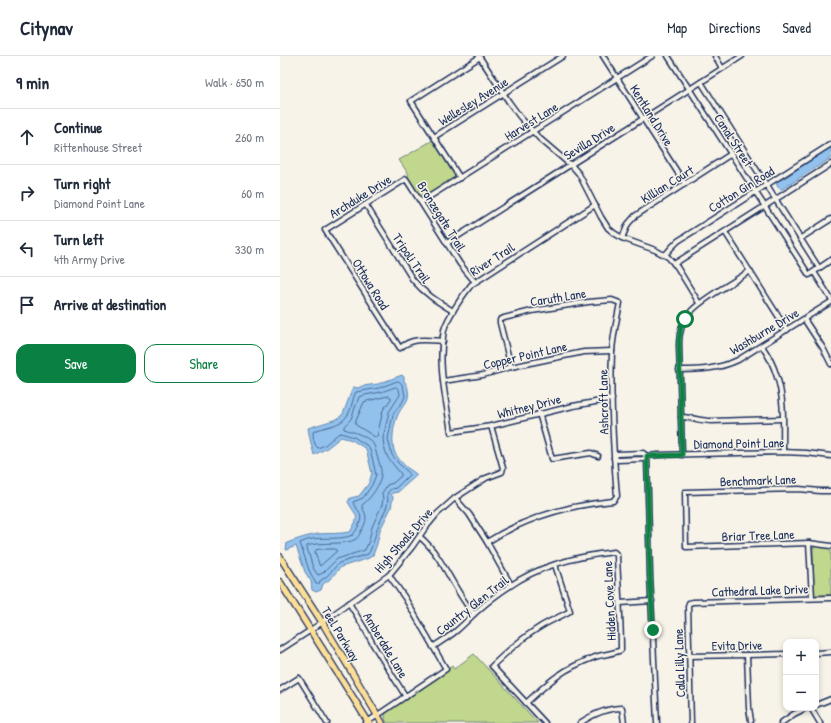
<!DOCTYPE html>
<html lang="en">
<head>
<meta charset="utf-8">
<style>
  body { margin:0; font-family:"Patrick Hand",sans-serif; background:#f6f6f7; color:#1f2937 }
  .controls { position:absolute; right:12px; bottom:12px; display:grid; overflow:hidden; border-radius:8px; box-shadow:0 2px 6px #0003 }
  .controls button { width:36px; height:36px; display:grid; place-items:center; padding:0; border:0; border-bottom:1px solid #e0e1e3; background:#fff; color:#1f2937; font:20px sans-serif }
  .stop { position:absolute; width:12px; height:12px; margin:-9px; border:3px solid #0b8043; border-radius:50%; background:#fff }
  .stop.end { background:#0b8043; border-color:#fff; box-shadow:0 1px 4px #0008 }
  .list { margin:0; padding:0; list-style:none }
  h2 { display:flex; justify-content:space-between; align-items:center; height:52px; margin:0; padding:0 16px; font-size:17px }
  h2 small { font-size:13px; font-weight:400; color:#747a83 }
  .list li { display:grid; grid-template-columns:26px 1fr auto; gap:12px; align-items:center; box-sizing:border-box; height:56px; padding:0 16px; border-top:1px solid #e0e1e3 }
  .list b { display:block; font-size:15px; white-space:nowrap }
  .list p { margin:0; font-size:13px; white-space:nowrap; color:#747a83 }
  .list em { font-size:13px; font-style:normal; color:#747a83 }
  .actions { display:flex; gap:8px; padding:12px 16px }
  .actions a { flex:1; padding:9px 0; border:1px solid #0b8043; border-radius:12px; text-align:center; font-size:14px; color:#0b8043 }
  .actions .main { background:#0b8043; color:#fff }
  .icon { flex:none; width:22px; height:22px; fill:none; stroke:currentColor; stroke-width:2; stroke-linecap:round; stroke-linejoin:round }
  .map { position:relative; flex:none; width:551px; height:667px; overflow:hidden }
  header { display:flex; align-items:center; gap:24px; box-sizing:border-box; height:56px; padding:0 20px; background:#fff; border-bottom:1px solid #e0e1e3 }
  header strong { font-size:19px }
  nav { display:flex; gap:22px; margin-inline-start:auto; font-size:14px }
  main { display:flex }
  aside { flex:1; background:#fff }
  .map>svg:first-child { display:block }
</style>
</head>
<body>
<header>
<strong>Citynav</strong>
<nav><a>Map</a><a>Directions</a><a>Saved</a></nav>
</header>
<main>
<aside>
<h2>9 min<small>Walk · 650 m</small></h2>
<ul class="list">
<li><svg class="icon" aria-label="ahead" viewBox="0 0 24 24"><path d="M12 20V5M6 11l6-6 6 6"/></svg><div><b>Continue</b><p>Rittenhouse Street</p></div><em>260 m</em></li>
<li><svg class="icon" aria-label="right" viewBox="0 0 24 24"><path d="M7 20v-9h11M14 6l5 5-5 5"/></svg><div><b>Turn right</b><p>Diamond Point Lane</p></div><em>60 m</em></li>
<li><svg class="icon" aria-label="left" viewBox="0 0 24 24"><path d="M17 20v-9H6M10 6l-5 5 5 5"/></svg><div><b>Turn left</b><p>4th Army Drive</p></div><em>330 m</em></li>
<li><svg class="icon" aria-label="arrive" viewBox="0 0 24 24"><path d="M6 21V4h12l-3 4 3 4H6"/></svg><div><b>Arrive at destination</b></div></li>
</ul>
<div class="actions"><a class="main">Save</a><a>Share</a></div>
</aside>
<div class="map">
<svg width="551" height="667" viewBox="0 0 551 667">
  <rect width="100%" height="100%" fill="#f7f3e8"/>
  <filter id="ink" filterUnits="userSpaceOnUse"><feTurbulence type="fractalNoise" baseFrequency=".025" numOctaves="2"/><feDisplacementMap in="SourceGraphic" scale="8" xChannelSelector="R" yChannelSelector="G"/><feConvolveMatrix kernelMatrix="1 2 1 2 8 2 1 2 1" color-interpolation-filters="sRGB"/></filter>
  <g filter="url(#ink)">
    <!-- green -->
    <g fill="#c0d78d" stroke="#6e8376">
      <polygon points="153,84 176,122 142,143 126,121 129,119 119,104"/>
      <polygon points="533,490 539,490 551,492 551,539 534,539"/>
      <path d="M194,598L258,667H107C105,663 104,661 106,657L172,610L174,613Z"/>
    </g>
    <!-- water -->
    <g fill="#91c1ec" stroke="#6287b3">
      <path d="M549,92H551V102L501,134C498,132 495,128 497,125L500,123H503Z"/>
      <path d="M122,319L124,321V325C127,328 127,329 128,333C131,347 121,349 117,361C113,371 111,387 115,397C118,402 124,410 129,413C132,415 134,416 137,419L118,436L113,437L111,438L113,441L111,452L100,474L97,488L93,499L89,502L86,503L61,511L49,524L43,528L41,534L36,536L32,534L31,525L25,516L16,490L6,494L7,487C17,483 27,480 38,478C49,477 59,478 70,476C81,458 76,461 68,446L70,442L79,440L89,427L92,417L86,393L72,384L61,381L47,392L34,399L30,383L28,372L57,363L63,358L73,331L78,332L82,330L98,328Z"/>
    </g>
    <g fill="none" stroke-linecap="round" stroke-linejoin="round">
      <!-- shore -->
      <g stroke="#4a6997" stroke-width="1">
        <path d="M118,325L120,326L123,330L125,340L123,345L113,358L108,383L112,399L119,408L129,417V419L116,432L111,433L108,436L107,439L108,442L107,450L97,473L93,487L90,495L88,498L85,499L59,507L46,521L40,525L39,528H36L29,514L20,487C36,478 56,486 73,479C77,473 83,465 80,457C78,453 74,451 73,446L83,442L92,429L96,419L92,401L89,391L74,381L61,377L58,378L45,389L38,392C34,389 33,381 33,376C43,370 60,371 67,360C72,353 72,343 76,336L99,332Z"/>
        <path d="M116,331L119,333L120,339L109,356L103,382L104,391L108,402L121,418V420L113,427L107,429L104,434L102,437L103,443L102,449L92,471L89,485L85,494L57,503L43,517L38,519L33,512L27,492V490C40,485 66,490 76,483C78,481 80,478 81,475C85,469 88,462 84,455C83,453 82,451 82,449C90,443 100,430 101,419C102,413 99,406 97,400C96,396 95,390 92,386C84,379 74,376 64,373V370L71,363L79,341L85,339L101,336Z"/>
        <polygon points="109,340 111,341 111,343 103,354 97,381 95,381 76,369 75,367 84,346 87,345"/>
        <polygon points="41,493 55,493 57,495 40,510 39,508 35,496 36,494"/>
      </g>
      <!-- minor casing -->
      <g stroke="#1b2f5e" stroke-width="7">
        <g id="minor">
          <polyline points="199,0 229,46 240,61 259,82 293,111 299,118 321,161 328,172 334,177 342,182 375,194 388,201 397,211 419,247"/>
          <polyline points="323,0 405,128"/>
          <polyline points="388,0 529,219 551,204"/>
          <polyline points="435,0 442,12"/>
          <polyline points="421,26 539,212"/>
          <polyline points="154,81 283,0"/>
          <polyline points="180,122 131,45 200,1"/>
          <polyline points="141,146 372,0"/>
          <path d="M86,149L133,224C145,238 158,246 173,255"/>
          <path d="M315,149L191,229C183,239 167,262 164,274C157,308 166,343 171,376L211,370L293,350L332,343"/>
          <polyline points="445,176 507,274"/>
          <polyline points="342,182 348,168 355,160 451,98"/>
          <polyline points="521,182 551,163"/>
          <polyline points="167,187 462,0"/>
          <polyline points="385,199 392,191 398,185 551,88"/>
          <polyline points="394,208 551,108"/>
          <polyline points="534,216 551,243"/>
          <polyline points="524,263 543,292 551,308"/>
          <path d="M163,285C147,284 133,281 120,292L45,174L126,123L180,208L195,226"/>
          <path d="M482,290C488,299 493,308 496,318C505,341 503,371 503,396"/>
          <path d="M399,314C420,314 439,313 458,304L551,246"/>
          <polyline points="163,325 203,319 231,311 274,302 304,296 332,295"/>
          <polyline points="259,357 272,403 311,397 318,400"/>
          <path d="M401,361C411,361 421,365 432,365L502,363"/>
          <path d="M402,399L399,288C399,260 416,249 438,235C448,229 459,222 470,215"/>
          <polyline points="367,400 370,519 377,667"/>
          <polyline points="367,400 363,397 337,398 334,402 338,404 363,403 367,400 378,399 503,396 526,397 551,400"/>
          <polyline points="551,435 540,435 519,433 405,436 406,491 529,487 551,490"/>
          <polyline points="175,442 189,458 207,486 231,529"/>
          <path d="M140,481C164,501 173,534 194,558"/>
          <path d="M207,486C245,462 289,449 333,445L337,440C333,392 330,344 332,296C333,279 337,263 340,247L332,244L308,246L252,255L224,262L220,264V267L231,311"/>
          <polyline points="529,487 532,542"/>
          <polyline points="69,547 85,573 94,590 126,641"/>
          <polyline points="340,547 372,545"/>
          <path d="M153,591C160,586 169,581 176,575C182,570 188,564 194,558C205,548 217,538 230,530C260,509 299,500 334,496L337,499C338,530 341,562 341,594C333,598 323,598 315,601C302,606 290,611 279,619C267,627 257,637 246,647"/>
          <polyline points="0,594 31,574 109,519 132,491 143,475 157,458 175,442 206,422 222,416 223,412 211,370"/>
          <polyline points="536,597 551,596"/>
          <polyline points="467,599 469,652 471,665"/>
          <polyline points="409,600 467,599 506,598"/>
          <polyline points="0,634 19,622 47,667"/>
          <polyline points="536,649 551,643"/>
          <polyline points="531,652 540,667"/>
          <polyline points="86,667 166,613 125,542 109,519"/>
          <path d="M265,667L212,610C227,596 242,582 260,571C269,565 280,561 290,555L275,509"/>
          <path d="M300,667C312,659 328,652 342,652L344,667"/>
          <polyline points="411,667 408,550 409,547 413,546 551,542"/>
          <polyline points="501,667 514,658 526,652"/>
        </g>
      </g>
      <!-- major casing -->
      <g stroke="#1b2f5e" stroke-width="8">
        <g id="major">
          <polyline points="0,501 42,566 102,667"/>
          <polyline points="0,526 50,605 89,667"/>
        </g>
      </g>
      <!-- minor -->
      <use href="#minor" stroke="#f7f3e8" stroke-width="4"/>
      <!-- major -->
      <use href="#major" stroke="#fdde96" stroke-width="5.5"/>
    </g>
  </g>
  <g fill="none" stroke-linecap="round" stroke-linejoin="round" filter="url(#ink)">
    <!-- route -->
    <polyline stroke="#0b8043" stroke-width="5" points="373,574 370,519 367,400 402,399 399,284 401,271 405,263"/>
  </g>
  <g text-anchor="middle" stroke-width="3" stroke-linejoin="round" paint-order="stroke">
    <!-- street labels -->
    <g font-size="13" fill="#1b2f5e" stroke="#f7f3e8">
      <text transform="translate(193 45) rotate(-32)" y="5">Wellesley Avenue</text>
      <text transform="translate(372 59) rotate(58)" y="5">Kentland Drive</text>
      <text transform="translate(251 65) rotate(-32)" y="5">Harvest Lane</text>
      <text transform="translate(454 84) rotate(57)" y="5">Canal Street</text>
      <text transform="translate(309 85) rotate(-32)" y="5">Sevilla Drive</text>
      <text transform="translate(387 128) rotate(-32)" y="5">Killian Court</text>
      <text transform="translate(461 133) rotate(-32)" y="5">Cotton Gin Road</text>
      <text transform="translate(80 140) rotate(-32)" y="5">Archduke Drive</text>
      <text transform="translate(162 160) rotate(58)" y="5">Bronzegate Trail</text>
      <text transform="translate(132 202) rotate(56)" y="5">Tripoli Trail</text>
      <text transform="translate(212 203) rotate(-33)" y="5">River Trail</text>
      <text transform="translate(91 228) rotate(58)" y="5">Ottowa Road</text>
      <text transform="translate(278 241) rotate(-9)" y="5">Caruth Lane</text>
      <text transform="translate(484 275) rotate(-31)" y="5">Washburne Drive</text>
      <text transform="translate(245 299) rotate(-13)" y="5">Copper Point Lane</text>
      <text transform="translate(323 346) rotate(-91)" y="5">Ashcroft Lane</text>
      <text transform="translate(249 350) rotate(-14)" y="5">Whitney Drive</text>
      <text transform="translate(459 387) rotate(-1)" y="5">Diamond Point Lane</text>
      <text transform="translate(478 424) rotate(-2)" y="5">Benchmark Lane</text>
      <text transform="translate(478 479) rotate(-2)" y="5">Briar Tree Lane</text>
      <text transform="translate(123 484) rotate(-49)" y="5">High Shoals Drive</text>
      <text transform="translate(480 534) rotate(-2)" y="5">Cathedral Lake Drive</text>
      <text transform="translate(329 545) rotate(-93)" y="5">Hidden Cove Lane</text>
      <text transform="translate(192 549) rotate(-38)" y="5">Country Glen Trail</text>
      <text transform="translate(61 578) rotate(59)" y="5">Teel Parkway</text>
      <text transform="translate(106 589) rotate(59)" y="5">Amberdale Lane</text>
      <text transform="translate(457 589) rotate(-1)" y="5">Evita Drive</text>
      <text transform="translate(399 607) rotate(-92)" y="5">Calla Lilly Lane</text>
    </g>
  </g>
</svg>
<div class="controls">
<button>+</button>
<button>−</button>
</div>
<div class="stop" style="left:405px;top:263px"></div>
<div class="stop end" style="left:373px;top:574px"></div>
</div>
</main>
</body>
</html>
